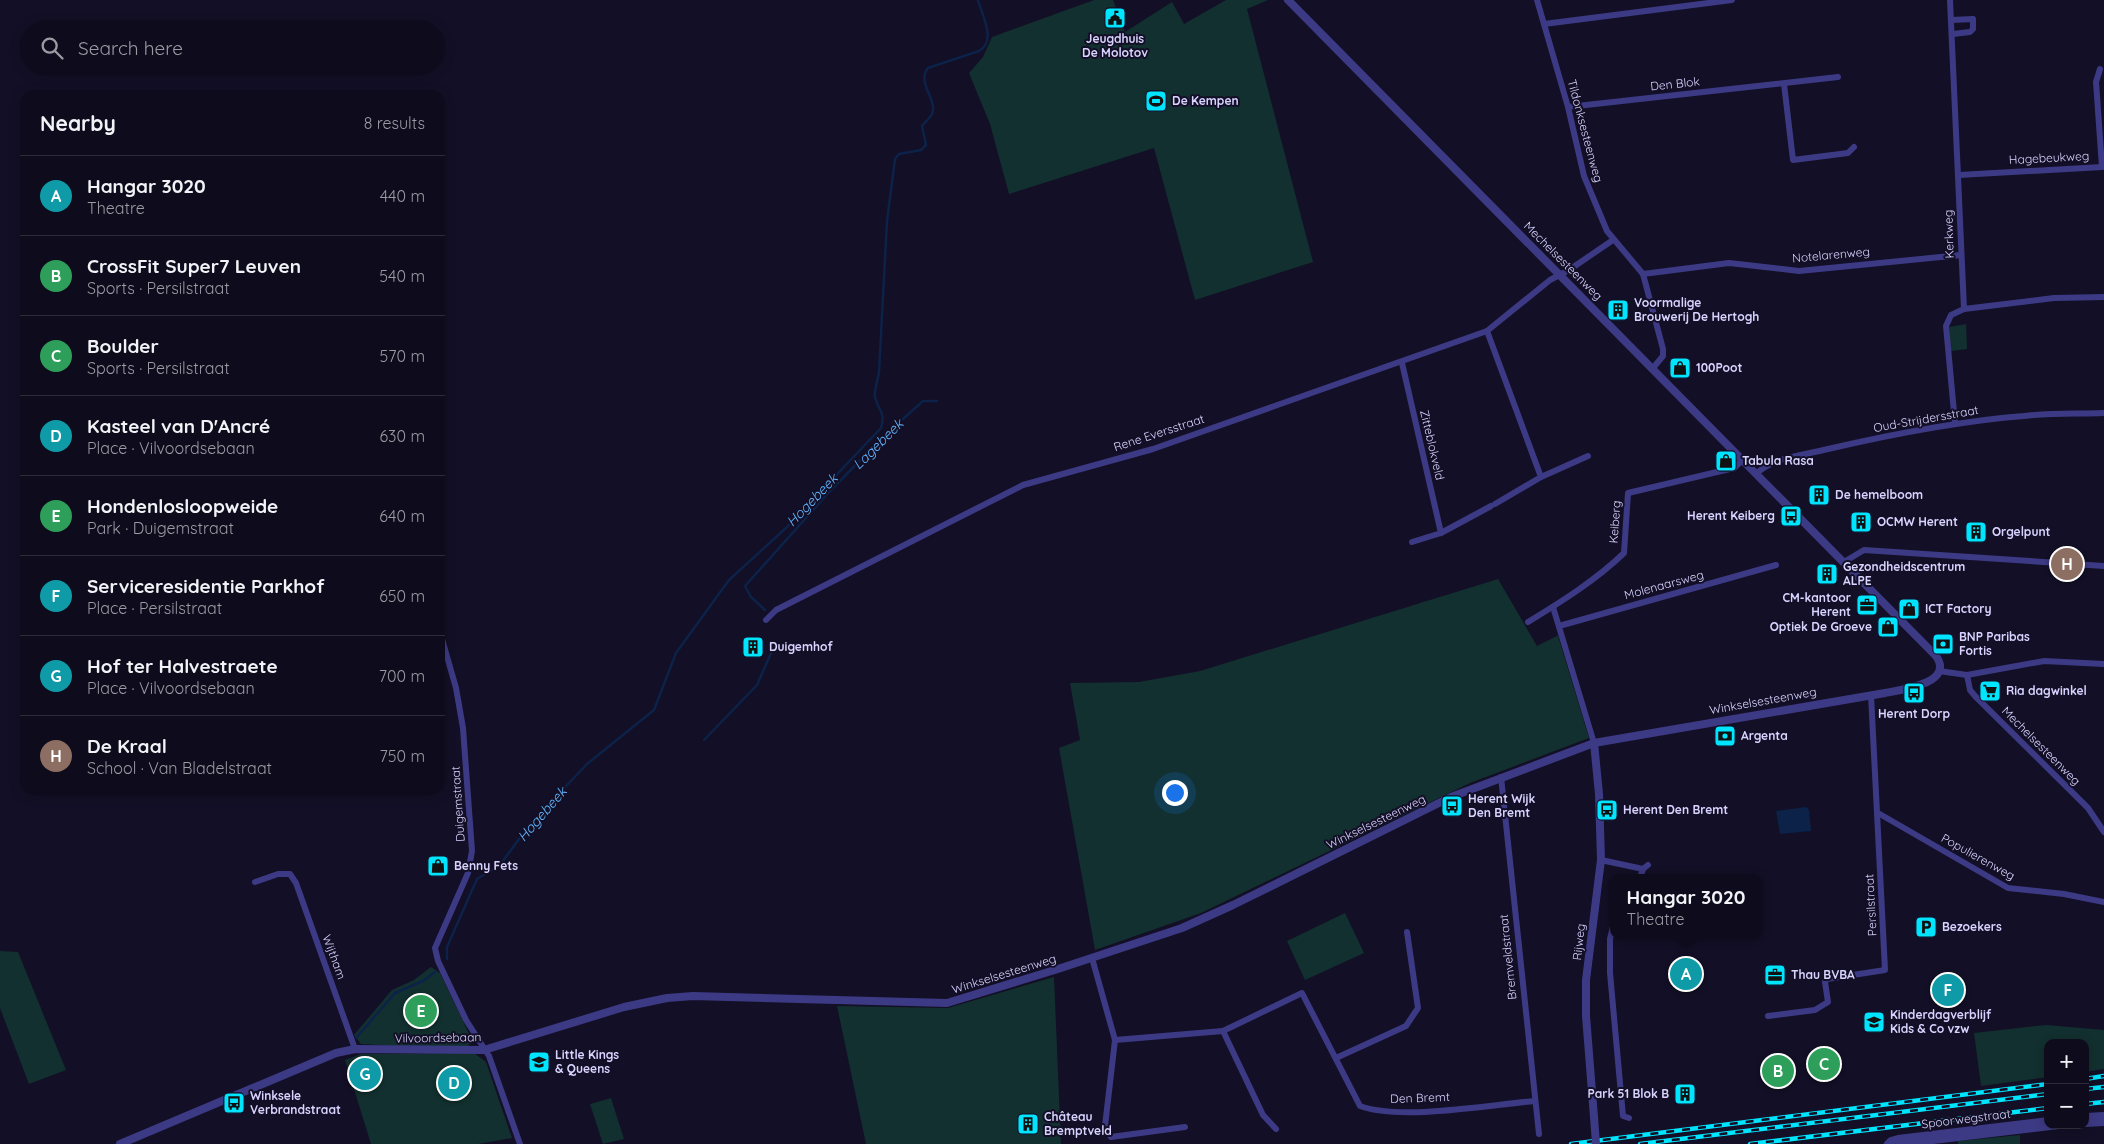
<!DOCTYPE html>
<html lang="en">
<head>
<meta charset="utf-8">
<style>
  body { margin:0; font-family:Quicksand,sans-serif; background:#171425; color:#f1f3f6 }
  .controls { position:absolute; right:15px; bottom:15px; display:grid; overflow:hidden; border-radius:10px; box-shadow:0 2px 12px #0003 }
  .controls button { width:45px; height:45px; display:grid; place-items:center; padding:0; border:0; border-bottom:1px solid #2e2b3b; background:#0e0b1c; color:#f1f3f6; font:25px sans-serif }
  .you { position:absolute; left:1174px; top:792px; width:18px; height:18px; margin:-12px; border:4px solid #fff; border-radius:50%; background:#1a73e8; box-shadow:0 0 0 8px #1a73e833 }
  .badge { display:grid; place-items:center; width:32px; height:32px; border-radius:50%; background:#2563eb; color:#fff; font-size:16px; font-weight:700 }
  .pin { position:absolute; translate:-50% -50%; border:2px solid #fff; box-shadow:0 1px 5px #0006 }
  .popup { position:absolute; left:1610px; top:874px; width:152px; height:65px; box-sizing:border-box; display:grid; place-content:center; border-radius:10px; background:#0e0b1c; filter:drop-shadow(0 1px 4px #0005); font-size:16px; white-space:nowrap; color:#9b9ba3 }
  .popup b { font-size:19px; color:#f1f3f6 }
  .popup::after { content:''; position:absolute; left:50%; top:100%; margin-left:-10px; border:10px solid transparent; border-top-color:#0e0b1c }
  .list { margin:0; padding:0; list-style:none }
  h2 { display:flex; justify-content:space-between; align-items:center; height:65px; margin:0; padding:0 20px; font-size:21px }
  h2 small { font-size:16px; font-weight:400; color:#9b9ba3 }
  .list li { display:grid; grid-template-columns:32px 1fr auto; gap:15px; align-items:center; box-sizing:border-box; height:80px; padding:0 20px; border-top:1px solid #2e2b3b }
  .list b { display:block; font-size:19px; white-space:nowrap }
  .list p { margin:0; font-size:16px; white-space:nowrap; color:#9b9ba3 }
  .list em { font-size:16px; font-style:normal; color:#9b9ba3 }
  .icon { flex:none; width:28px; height:28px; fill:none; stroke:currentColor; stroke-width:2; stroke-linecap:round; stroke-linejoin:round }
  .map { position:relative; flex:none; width:2104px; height:1144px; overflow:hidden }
  .search { position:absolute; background:#0e0b1c; box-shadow:0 2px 12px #0003; left:20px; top:20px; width:425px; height:55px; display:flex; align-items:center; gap:12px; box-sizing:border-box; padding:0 18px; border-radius:28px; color:#9b9ba3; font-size:19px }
  .panel { position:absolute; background:#0e0b1c; box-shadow:0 2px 12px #0003; left:20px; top:90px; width:425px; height:705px; border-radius:15px }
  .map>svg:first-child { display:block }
</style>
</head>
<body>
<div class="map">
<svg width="2104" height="1144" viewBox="0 0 2104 1144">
  <rect width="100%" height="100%" fill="#130f26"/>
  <!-- green -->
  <g fill="#12302f">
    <polygon points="1094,0 1113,0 1125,32 1172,2 1184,24 1226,0 1268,0 1247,9 1313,262 1195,300 1154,148 1009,194 990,124 969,73 983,57 992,37"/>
    <polygon points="1966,324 1967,349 1951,351 1949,327"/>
    <polygon points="1498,579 1537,646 1565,632 1558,636 1589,738 1470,783 1201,913 1095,950 1059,748 1080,740 1070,683 1139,682 1200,671"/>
    <polygon points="1345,913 1364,953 1305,980 1287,941"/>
    <polygon points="0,951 18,952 66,1070 29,1084 0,1008"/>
    <polygon points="431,967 440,973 472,1040 468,1046 413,1047 361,1044 354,1035 392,990 414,980"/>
    <polygon points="1054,977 1061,1144 866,1144 837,1006 948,1008"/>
    <polygon points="2046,1025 2104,1030 2104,1069 2085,1072 2085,1043 2048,1043 2048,1077 1981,1086 1974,1033"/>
    <polygon points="474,1053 486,1062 512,1138 478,1144 371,1144 345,1060 361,1054"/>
    <polygon points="611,1098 624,1139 603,1144 590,1104"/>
    <polygon points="2020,1135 2020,1144 1958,1144 1958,1141"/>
  </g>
  <!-- water -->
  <polygon fill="#0c2248" points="1806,807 1809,810 1811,831 1780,834 1776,811"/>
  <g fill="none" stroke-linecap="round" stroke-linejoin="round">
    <!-- stream -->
    <g stroke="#0c2248" stroke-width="2.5">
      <polyline points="765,610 751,597 745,586 831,490 884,436 923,401 937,401"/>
      <polyline points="704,740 757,685 776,642"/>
      <path d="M447,959V947L477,879L500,865L530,824L587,764L654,710L676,653L729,580L786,528L881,428C886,411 878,411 875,397C874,390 878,379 879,372L887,221L895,159L899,154L921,150L926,145L922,126C924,123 930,118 932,114C938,99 916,83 928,68L979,51C997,41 982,15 978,0"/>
      <polyline points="356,1038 395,993 423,981 435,972"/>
    </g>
    <!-- minor -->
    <g stroke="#3d3a85" stroke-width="6">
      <polyline points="1537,0 1568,107 1584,176 1607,231 1643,274 1663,349 1663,356 1653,368"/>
      <polyline points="1950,0 1964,309 1951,315 1946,326 1955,423"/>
      <polyline points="1952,20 1973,19 1973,29 1970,32 1953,34"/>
      <polyline points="1544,24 1732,0"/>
      <polyline points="1784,84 1793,160 1848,153 1854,147"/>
      <polyline points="1568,107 1838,77"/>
      <polyline points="1959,175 2102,167 2096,82 2100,69"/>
      <polyline points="1643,274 1729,263 1799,271 1961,255"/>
      <polyline points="1964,309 2054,298 2104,297"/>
      <polyline points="1487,331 1541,477 1495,504"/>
      <polyline points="1402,363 1441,533 1412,542"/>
      <path d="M1757,473C1775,457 1805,455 1828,449C1893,434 1958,421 2024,416C2050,413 2077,414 2104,413"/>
      <polyline points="1541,477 1588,456"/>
      <polyline points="1441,533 1491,506"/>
      <polyline points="1844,562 1864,550 2104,566"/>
      <polyline points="1553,607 1594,743"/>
      <polyline points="766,620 776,610 1023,485 1153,449 1487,331 1550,280 1569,270 1613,240"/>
      <path d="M1528,622C1561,602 1596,580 1624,553L1628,493L1734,468L1743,460"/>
      <polyline points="1559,626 1776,565"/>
      <polyline points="440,632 456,688 463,728 472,851 468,873 435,948 438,961 466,1020 489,1056 520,1144"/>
      <polyline points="1939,671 1967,675 2044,661 2104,664"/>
      <polyline points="1967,675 1970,690 1975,696 2088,808 2104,832"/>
      <polyline points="1501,777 1539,1134"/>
      <polyline points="1878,813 2008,888 2064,894 2104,902"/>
      <polyline points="1601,860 1643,869"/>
      <polyline points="1640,878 1643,869 1648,865"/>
      <polyline points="255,882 278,874 290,874 296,883 355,1049"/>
      <polyline points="1614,922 1610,939 1610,973 1623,1116 1629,1118"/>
      <polyline points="1092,958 1115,1040 1105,1126 1111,1137 1185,1127"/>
      <polyline points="1768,1016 1815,1010 1828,1002 1825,982 1827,979 1885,970 1871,695"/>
      <path d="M1223,1031L1302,993L1360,1106C1401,1121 1489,1105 1535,1101"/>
      <polyline points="1115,1040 1223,1031 1263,1115 1276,1129"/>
      <polyline points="1336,1058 1406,1026 1418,1008 1407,932"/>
    </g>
    <!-- tertiary -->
    <g stroke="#3d3a85" stroke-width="8">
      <polyline points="1594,1117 1586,1016 1586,980 1601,860 1599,794 1594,743"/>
      <polyline points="2085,1117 2104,1116"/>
      <polyline points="2085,1123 2104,1122"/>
      <path d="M120,1144L336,1053L355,1049L484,1050L624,1007L667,998L693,996L947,1003L1058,969L1182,928L1233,905L1451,797L1594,743L1885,693C1902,690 1955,683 1936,656L1288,0"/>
      <polyline points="1888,1144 1891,1141 1898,1139 2048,1121"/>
      <polyline points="1900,1144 2059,1125"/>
    </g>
    <!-- rail casing -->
    <g stroke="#00e5ff" stroke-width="4.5">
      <g id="rail">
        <polyline points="2085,1079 2104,1076"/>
        <polyline points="2085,1089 2104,1087"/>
        <polyline points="2085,1104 2104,1102"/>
        <polyline points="1571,1144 2048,1084"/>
        <polyline points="1640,1144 2048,1094"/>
        <polyline points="1750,1144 2048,1108"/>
      </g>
    </g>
    <!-- rail -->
    <use href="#rail" stroke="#130f26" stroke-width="2.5" stroke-dasharray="8" stroke-linecap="butt"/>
    <!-- tertiary-bridge -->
    <polyline stroke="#3d3a85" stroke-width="8" points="1594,1117 1596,1144"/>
  </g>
  <!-- icons -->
  <defs>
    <g id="civic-square" transform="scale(1.125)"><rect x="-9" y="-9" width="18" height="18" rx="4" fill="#00e5ff" stroke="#130f26"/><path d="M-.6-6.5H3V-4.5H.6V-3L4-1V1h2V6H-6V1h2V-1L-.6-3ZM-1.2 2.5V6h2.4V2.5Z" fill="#111"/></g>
    <g id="stadium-square" transform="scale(1.125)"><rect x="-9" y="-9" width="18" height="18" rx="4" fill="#00e5ff" stroke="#130f26"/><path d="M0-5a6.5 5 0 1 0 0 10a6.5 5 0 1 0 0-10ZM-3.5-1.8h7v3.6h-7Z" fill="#111"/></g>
    <g id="building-square" transform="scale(1.125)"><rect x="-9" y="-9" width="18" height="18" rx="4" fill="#00e5ff" stroke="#130f26"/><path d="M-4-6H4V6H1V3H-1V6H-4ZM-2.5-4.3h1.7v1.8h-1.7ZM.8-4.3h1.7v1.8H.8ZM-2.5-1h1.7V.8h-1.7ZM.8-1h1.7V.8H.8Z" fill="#111"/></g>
    <g id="shop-square" transform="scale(1.125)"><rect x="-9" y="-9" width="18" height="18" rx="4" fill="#00e5ff" stroke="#130f26"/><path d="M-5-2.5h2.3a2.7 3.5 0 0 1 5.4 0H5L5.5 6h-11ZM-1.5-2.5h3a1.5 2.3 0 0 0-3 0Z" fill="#111"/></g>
    <g id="bus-square" transform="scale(1.125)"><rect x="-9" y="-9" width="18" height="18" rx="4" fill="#00e5ff" stroke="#130f26"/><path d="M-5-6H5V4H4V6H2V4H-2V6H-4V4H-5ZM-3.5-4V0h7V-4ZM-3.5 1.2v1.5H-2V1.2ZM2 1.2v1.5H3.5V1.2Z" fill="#111"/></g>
    <g id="office-square" transform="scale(1.125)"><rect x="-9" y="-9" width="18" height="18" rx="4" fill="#00e5ff" stroke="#130f26"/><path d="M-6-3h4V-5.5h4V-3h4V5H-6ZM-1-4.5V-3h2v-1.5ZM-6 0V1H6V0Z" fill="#111"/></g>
    <g id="bank-square" transform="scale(1.125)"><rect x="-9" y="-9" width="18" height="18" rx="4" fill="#00e5ff" stroke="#130f26"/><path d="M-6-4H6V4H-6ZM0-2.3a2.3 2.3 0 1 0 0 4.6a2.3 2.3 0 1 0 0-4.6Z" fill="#111"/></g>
    <g id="supermarket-square" transform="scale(1.125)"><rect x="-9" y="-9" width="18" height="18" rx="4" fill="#00e5ff" stroke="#130f26"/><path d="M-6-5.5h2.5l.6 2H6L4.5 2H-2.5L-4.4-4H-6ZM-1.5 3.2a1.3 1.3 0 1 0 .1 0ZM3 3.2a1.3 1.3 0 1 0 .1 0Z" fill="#111"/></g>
    <g id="parking-square" transform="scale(1.125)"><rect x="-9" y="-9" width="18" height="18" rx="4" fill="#00e5ff" stroke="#130f26"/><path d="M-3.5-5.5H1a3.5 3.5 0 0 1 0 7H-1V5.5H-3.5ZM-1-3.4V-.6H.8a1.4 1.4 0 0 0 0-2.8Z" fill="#111"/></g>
    <g id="school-square" transform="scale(1.125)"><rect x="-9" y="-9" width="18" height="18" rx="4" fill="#00e5ff" stroke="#130f26"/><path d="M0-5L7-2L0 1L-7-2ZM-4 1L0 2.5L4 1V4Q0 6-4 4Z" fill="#111"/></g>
  </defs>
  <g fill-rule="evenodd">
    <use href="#civic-square" x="1115" y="18"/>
    <use href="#stadium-square" x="1156" y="101"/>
    <use href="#building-square" x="1618" y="310"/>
    <use href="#shop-square" x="1680" y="368"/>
    <use href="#shop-square" x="1726" y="461"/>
    <use href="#building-square" x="1819" y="495"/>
    <use href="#bus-square" x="1791" y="516"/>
    <use href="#building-square" x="1861" y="522"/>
    <use href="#building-square" x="1976" y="532"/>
    <use href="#building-square" x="1827" y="574"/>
    <use href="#office-square" x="1867" y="605"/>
    <use href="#shop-square" x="1909" y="609"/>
    <use href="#shop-square" x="1888" y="627"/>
    <use href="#bank-square" x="1943" y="644"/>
    <use href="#building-square" x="753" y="647"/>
    <use href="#supermarket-square" x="1990" y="691"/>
    <use href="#bus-square" x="1914" y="693"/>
    <use href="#bank-square" x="1725" y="736"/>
    <use href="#bus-square" x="1452" y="806"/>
    <use href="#bus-square" x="1607" y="810"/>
    <use href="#shop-square" x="438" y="866"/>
    <use href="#parking-square" x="1926" y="927"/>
    <use href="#office-square" x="1775" y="975"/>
    <use href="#school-square" x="1874" y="1022"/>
    <use href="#school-square" x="539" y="1062"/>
    <use href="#building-square" x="1685" y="1094"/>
    <use href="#bus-square" x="234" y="1103"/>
    <use href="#building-square" x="1028" y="1124"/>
  </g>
  <g text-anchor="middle" stroke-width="4" stroke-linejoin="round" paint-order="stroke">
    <!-- poi labels -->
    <g font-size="12" font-weight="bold" fill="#d9d4ff" stroke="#130f26" text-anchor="start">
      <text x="1115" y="43" text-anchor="middle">Jeugdhuis<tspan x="1115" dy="14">De Molotov</tspan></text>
      <text x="1172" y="105">De Kempen</text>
      <text x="1634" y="307">Voormalige<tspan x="1634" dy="14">Brouwerij De Hertogh</tspan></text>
      <text x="1696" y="372">100Poot</text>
      <text x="1742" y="465">Tabula Rasa</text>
      <text x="1835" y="499">De hemelboom</text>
      <text x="1775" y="520" text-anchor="end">Herent Keiberg</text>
      <text x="1877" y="526">OCMW Herent</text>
      <text x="1992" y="536">Orgelpunt</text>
      <text x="1843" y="571">Gezondheidscentrum<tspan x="1843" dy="14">ALPE</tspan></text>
      <text x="1851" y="602" text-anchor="end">CM-kantoor<tspan x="1851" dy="14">Herent</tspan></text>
      <text x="1925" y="613">ICT Factory</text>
      <text x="1872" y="631" text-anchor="end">Optiek De Groeve</text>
      <text x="1959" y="641">BNP Paribas<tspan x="1959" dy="14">Fortis</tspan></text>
      <text x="769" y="651">Duigemhof</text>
      <text x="2006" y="695">Ria dagwinkel</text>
      <text x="1914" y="718" text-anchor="middle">Herent Dorp</text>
      <text x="1741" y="740">Argenta</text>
      <text x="1468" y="803">Herent Wijk<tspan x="1468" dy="14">Den Bremt</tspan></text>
      <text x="1623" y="814">Herent Den Bremt</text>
      <text x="454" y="870">Benny Fets</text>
      <text x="1942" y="931">Bezoekers</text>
      <text x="1791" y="979">Thau BVBA</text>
      <text x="1890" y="1019">Kinderdagverblijf<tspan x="1890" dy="14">Kids &amp; Co vzw</tspan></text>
      <text x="555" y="1059">Little Kings<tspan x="555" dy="14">&amp; Queens</tspan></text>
      <text x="1669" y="1098" text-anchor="end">Park 51 Blok B</text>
      <text x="250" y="1100">Winksele<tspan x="250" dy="14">Verbrandstraat</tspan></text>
      <text x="1044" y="1121">Château<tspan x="1044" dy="14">Bremptveld</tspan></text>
    </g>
    <!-- street labels -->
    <g font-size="12" fill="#d9d4ff" stroke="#130f26">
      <text transform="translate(1675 84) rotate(-6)" y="4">Den Blok</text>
      <text transform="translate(1585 131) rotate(75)" y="4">Tildonksesteenweg</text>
      <text transform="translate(2049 158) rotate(-3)" y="4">Hagebeukweg</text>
      <text transform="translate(1949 234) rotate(-92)" y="4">Kerkweg</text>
      <text transform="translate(1831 255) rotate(-5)" y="4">Notelarenweg</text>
      <text transform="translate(1563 261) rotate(45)" y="4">Mechelsesteenweg</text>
      <text transform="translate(1926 419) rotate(-10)" y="4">Oud-Strijdersstraat</text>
      <text transform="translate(1159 433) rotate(-18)" y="4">Rene Eversstraat</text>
      <text transform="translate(1432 445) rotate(77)" y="4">Zitteblokveld</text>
      <text transform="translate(1615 522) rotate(-86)" y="4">Keiberg</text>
      <text transform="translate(1664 585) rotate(-15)" y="4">Molenaarsweg</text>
      <text transform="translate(1763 701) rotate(-10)" y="4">Winkselsesteenweg</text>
      <text transform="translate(2041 746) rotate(45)" y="4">Mechelsesteenweg</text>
      <text transform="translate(458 804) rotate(-94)" y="4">Duigemstraat</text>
      <text transform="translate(1376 822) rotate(-26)" y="4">Winkselsesteenweg</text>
      <text transform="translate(1978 857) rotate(29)" y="4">Populierenweg</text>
      <text transform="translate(1871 905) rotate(-93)" y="4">Persilstraat</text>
      <text transform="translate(1579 942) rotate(-84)" y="4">Rijweg</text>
      <text transform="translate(334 957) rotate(70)" y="4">Wijtham</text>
      <text transform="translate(1508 957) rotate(-96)" y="4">Bremveldstraat</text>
      <text transform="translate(1004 974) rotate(-17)" y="4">Winkselsesteenweg</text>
      <text transform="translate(438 1038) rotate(-1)" y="4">Vilvoordsebaan</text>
      <text transform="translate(1420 1098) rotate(-2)" y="4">Den Bremt</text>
      <text transform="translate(1966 1119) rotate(-7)" y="4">Spoorwegstraat</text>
    </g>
    <!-- water labels -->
    <g font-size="14" font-style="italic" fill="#62b6ff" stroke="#130f26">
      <text transform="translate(878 444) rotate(-45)" y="5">Lagebeek</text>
      <text transform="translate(812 500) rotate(-46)" y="5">Hogebeek</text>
      <text transform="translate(542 814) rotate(-49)" y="5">Hogebeek</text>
    </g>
  </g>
</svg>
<div class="controls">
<button>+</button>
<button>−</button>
</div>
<div class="you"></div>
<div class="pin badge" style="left:1686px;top:974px;background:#0f9aa8">A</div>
<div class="popup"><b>Hangar 3020</b>Theatre</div>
<div class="pin badge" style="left:1778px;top:1071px;background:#2e9e5b">B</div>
<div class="pin badge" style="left:1824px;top:1064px;background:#2e9e5b">C</div>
<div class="pin badge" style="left:454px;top:1083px;background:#0f9aa8">D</div>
<div class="pin badge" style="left:421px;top:1011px;background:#2e9e5b">E</div>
<div class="pin badge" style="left:1948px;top:990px;background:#0f9aa8">F</div>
<div class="pin badge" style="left:365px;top:1074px;background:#0f9aa8">G</div>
<div class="pin badge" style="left:2067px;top:564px;background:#8d6e63">H</div>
<div class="search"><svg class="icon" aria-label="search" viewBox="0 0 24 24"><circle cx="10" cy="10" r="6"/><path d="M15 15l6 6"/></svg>Search here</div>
<section class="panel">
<h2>Nearby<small>8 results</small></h2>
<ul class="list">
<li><span class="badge" style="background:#0f9aa8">A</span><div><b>Hangar 3020</b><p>Theatre</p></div><em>440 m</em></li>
<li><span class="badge" style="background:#2e9e5b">B</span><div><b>CrossFit Super7 Leuven</b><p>Sports · Persilstraat</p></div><em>540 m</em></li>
<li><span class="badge" style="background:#2e9e5b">C</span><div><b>Boulder</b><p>Sports · Persilstraat</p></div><em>570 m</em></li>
<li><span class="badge" style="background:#0f9aa8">D</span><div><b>Kasteel van D'Ancré</b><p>Place · Vilvoordsebaan</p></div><em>630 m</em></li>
<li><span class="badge" style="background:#2e9e5b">E</span><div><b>Hondenlosloopweide</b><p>Park · Duigemstraat</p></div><em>640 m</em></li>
<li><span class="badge" style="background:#0f9aa8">F</span><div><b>Serviceresidentie Parkhof</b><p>Place · Persilstraat</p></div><em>650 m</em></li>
<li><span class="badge" style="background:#0f9aa8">G</span><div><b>Hof ter Halvestraete</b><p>Place · Vilvoordsebaan</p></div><em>700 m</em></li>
<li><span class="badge" style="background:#8d6e63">H</span><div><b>De Kraal</b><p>School · Van Bladelstraat</p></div><em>750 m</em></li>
</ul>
</section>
</div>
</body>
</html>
